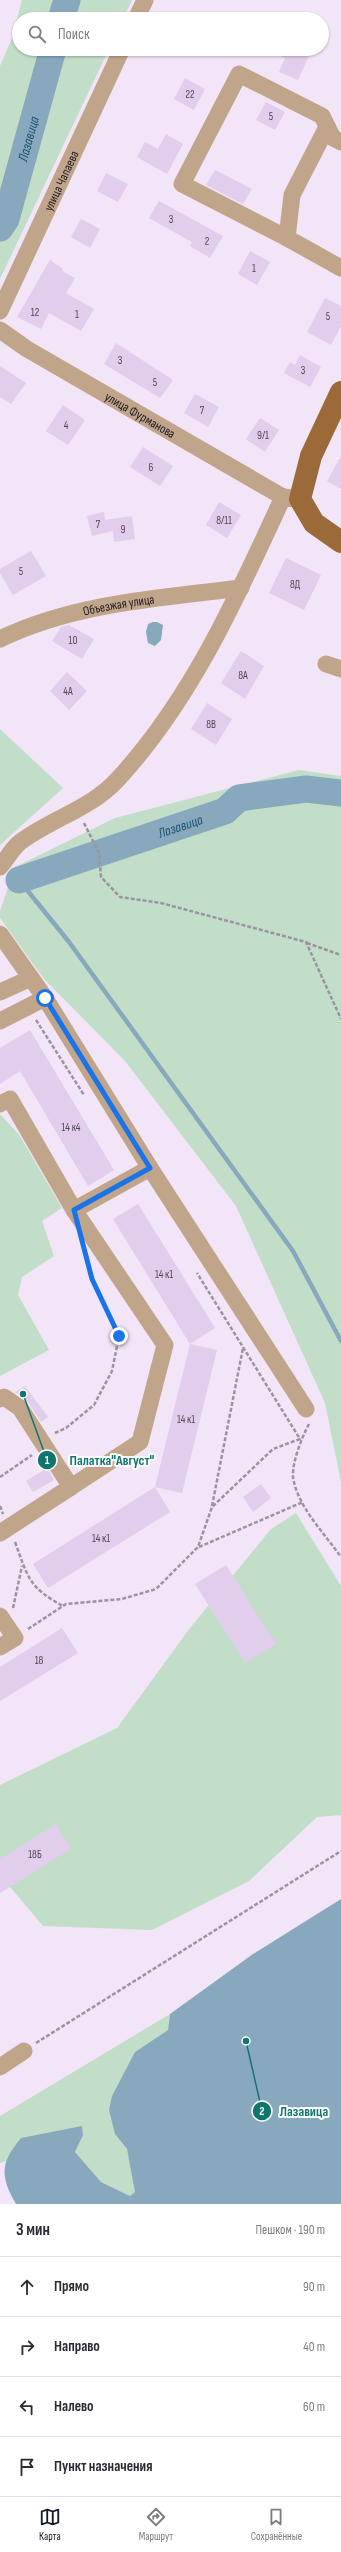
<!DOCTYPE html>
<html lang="ru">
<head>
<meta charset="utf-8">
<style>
  body { margin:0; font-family:"Sofia Sans Condensed",sans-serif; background:#f2f2f3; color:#2b2b33 }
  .stop { position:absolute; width:12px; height:12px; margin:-9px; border:3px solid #1a73e8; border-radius:50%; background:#fff }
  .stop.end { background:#1a73e8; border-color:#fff; box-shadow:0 1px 4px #0008 }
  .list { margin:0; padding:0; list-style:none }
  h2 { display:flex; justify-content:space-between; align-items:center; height:52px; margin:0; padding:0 16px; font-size:17px }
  h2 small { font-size:13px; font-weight:400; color:#7c7c81 }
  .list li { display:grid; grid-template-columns:26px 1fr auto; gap:12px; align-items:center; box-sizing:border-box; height:60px; padding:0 16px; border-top:1px solid #e1e1e2 }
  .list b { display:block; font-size:15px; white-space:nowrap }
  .list em { font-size:13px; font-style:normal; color:#7c7c81 }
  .icon { flex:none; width:22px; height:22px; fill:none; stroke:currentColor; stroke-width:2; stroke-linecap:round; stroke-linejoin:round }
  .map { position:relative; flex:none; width:341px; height:2204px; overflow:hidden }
  .search { position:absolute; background:#fff; box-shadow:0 1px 3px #0004; left:12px; right:12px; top:12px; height:44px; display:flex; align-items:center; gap:10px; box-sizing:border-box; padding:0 14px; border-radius:22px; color:#7c7c81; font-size:15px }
  .sheet { height:292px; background:#fff }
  nav { display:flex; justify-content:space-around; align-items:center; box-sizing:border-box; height:56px; border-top:1px solid #e1e1e2; background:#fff; font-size:11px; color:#7c7c81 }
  nav a { display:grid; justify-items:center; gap:2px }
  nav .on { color:#111827 }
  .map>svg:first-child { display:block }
</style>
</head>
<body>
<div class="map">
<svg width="341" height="2204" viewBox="0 0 341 2204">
  <rect width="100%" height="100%" fill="#f1e5f7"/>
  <!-- green -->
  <g fill="#c2dec9">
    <polygon points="22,0 132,0 123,19 19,19 19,49 109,49 0,279 0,66 12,38"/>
    <polygon points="0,729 63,788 0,845"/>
    <polygon points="299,770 341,776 341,1482 325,1403 236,1206 125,1061 44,979 0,918 0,911 15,867 115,818"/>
    <polygon points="0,1114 20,1136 62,1208 42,1221 54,1256 22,1277 18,1295 49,1350 0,1376"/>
    <polygon points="296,1513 341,1586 341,1815 317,1817 249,1881 152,1930 43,1926 0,1875 0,1785 117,1728 190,1628 271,1529"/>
    <polygon points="170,2014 168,2030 135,2052 115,2134 127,2149 136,2192 130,2196 101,2182 75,2152 83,2135 0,2163 0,2116"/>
  </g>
  <!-- water -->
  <g fill="#88a8bd">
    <polygon points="153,622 157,622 163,625 161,640 155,646 148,643 146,632 148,624"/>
    <path d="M341,1899V2204H16C0,2176 0,2163 21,2138L82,2126L83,2135L75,2152L101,2182L130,2196L135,2192L127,2149L115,2134L109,2110L112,2096L135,2052L168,2030L170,2014L253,1954Z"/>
  </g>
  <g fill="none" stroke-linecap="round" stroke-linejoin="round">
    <!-- stream -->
    <polyline stroke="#88a8bd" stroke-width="4.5" points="19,880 69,942 293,1251 341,1341"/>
    <!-- river -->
    <g stroke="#88a8bd" stroke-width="27">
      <polyline points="61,19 67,0"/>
      <path id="s1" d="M0,228L6,219L53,49"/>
      <path id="s2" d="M19,880L225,811L239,798L306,789L341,793"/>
    </g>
  </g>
  <!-- building -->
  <g fill="#e1cdec">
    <polygon points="266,49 312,49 298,80 279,72 285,58"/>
    <polygon points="185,78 205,89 194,110 174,99"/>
    <polygon points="266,102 285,112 275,130 256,120"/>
    <polygon points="166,134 183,144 167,174 137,157 145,142 158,149"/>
    <polygon points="215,170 252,189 243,204 206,185"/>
    <polygon points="106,173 128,184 118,202 97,191"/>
    <polygon points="159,201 223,236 210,258 190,246 192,242 149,218"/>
    <polygon points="81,219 100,229 90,248 71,237"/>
    <polygon points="250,251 270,262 257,285 238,274"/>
    <polygon points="50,260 63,269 62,271 75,278 66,293 94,309 81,331 49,313 41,329 17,317"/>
    <polygon points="325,298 341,306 341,326 331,345 307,332"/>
    <polygon points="116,343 173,380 160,398 104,364"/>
    <polygon points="300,355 321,367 310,387 284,373 290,362 295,365"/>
    <polygon points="0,366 26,383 11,404 0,397"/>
    <polygon points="195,394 219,407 208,427 184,413"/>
    <polygon points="63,405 85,420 68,445 46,431"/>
    <polygon points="260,418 279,430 265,452 246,439"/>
    <polygon points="143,447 173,466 160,486 130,467"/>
    <polygon points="341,456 341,489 327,481"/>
    <polygon points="219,502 241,515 227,538 206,525"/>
    <polygon points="104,512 105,520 132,516 135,539 114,542 113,531 92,536 87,516"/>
    <polygon points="31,551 46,576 13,595 0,573 0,569"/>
    <polygon points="286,558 321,575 304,610 269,593"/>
    <polygon points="69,625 94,639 82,659 52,641 61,627"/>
    <polygon points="241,651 264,666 245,699 221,683"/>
    <polygon points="67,672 87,691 69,710 50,691"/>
    <polygon points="207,703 232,719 216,745 191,729"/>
    <polygon points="30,1030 114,1170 88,1186 20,1071 0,1084 0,1048"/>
    <polygon points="138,1204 215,1328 190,1344 113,1219"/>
    <polygon points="190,1344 217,1350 182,1493 155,1487"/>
    <polygon points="25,1386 48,1417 41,1422 28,1402 15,1392"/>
    <polygon points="47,1468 54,1480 33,1492 26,1481"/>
    <polygon points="261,1484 271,1498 253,1512 243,1497"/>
    <polygon points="155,1487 170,1512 48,1588 33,1564"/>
    <polygon points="226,1565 276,1644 245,1663 195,1584"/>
    <polygon points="62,1628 78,1653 0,1701 0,1667"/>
    <polygon points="56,1824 71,1849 0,1893 0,1859"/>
  </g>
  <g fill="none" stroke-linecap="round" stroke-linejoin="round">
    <!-- path -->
    <g stroke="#9b93a0" stroke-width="2.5" stroke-dasharray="4 2" stroke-linecap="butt">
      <polyline points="84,823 99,853 101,877 120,897 161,903 306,942 341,1019"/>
      <polyline points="307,943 341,955"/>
      <polyline points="36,1020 84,1095"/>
      <path d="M309,1424C302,1437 292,1462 293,1477C297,1506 325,1534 341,1557"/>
      <polyline points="55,1433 66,1428 94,1405 112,1371 119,1336 92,1279 87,1258"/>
      <polyline points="0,1477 32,1455"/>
      <polyline points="0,1506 3,1514"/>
      <polyline points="212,1506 243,1348"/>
      <path d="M15,1542C28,1577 28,1587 63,1606"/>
      <polyline points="199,1547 303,1502"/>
      <polyline points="13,1608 22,1566"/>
      <polyline points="28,1629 66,1604 122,1599 156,1589 198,1547 212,1507 273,1449 300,1439 197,1273"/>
      <polyline points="36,2043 341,1851"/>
    </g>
    <!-- minor -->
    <g stroke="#c1a58b" stroke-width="17">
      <polyline points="136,19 145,0"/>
      <polyline points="327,127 292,195 287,238 341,268"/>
      <polyline points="287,238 182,184 239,74 322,116 333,138 341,142"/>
      <path id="s3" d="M0,311L122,49"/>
      <path id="s4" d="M0,330L27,349L283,497"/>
      <path id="s5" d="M0,639C74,603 160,598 241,588"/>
      <polyline points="326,664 341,669"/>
      <path d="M0,867C6,860 12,849 19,843C50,819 91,809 118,779C192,699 238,595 283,497L300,499"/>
      <polyline points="0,934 45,998 150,1168 306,1409"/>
      <polyline points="0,992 31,978"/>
      <polyline points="0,1021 45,998"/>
      <polyline points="0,1104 10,1099 74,1210"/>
      <polyline points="0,1399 4,1397 20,1408 71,1487 140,1442 165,1345 74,1210 150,1168"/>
      <polyline points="0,1533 71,1487"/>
      <polyline points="0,1616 15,1638 0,1647"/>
      <polyline points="0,2067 24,2051"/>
    </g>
    <!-- major -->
    <polyline stroke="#9b6a38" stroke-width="22" points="341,392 311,456 300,499 314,523 341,542"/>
  </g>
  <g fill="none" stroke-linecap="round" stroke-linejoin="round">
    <!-- route -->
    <polyline stroke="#1a73e8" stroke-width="5" points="45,998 150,1168 74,1210 92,1279 119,1336"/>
  </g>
  <g text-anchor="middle" stroke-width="4" stroke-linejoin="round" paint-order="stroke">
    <!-- number labels -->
    <g font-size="11" fill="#4f4753">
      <text x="190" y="98">22</text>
      <text x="271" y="120">5</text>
      <text x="171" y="223">3</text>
      <text x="207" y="245">2</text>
      <text x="254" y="272">1</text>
      <text x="35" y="316">12</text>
      <text x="77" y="318">1</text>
      <text x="328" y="320">5</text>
      <text x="120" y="364">3</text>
      <text x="303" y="374">3</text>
      <text x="155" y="386">5</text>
      <text x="202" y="414">7</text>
      <text x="66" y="429">4</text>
      <text x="263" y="439">9/1</text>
      <text x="151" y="471">6</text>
      <text x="224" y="524">8/11</text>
      <text x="98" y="528">7</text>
      <text x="123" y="533">9</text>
      <text x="21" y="575">5</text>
      <text x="295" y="588">8Д</text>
      <text x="73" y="644">10</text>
      <text x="243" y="679">8А</text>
      <text x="68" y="695">4А</text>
      <text x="211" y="728">8В</text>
      <text x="71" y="1131">14 к4</text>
      <text x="164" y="1278">14 к1</text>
      <text x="186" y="1423">14 к1</text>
      <text x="101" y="1542">14 к1</text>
      <text x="39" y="1664">18</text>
      <text x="35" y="1858">18Б</text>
    </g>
    <!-- street labels -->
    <g font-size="13" fill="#1e1a20" stroke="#fff">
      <text dy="5" stroke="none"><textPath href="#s3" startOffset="144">улица Чапаева</textPath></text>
      <text dy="5" stroke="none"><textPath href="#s4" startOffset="164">улица Фурманова</textPath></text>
      <text dy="5" stroke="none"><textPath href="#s5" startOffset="124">Объезжая улица</textPath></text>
    </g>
    <!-- water labels -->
    <g font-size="14" font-style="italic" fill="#195271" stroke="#fff">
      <text dy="5" stroke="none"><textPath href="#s1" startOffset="94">Лазавица</textPath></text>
      <text dy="5" stroke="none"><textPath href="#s2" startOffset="170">Лазавица</textPath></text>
    </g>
  </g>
  <!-- callouts -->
  <path fill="none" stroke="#0f766e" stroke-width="1.5" d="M23 1394L47 1460M246 2041L262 2111"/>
  <g fill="#0f766e" stroke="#fff" stroke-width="1.5">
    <circle cx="23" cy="1394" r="4"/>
    <circle cx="246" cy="2041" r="4"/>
    <circle cx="47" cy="1460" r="10"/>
    <circle cx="262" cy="2111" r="10"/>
  </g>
  <g font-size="12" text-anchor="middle" font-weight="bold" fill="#fff">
    <text x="47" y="1464">1</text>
    <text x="262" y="2115">2</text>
  </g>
  <g font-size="14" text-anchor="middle" font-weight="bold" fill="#0f766e" stroke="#fff" stroke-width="4" stroke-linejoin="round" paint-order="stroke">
    <text x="112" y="1465">Палатка"Август"</text>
    <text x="304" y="2116">Лазавица</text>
  </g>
</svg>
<div class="stop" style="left:45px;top:998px"></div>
<div class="stop end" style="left:119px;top:1336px"></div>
<div class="search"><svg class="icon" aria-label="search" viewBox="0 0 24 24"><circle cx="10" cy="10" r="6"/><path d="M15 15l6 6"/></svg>Поиск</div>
</div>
<section class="sheet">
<h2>3 мин<small>Пешком · 190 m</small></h2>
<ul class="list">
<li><svg class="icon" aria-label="ahead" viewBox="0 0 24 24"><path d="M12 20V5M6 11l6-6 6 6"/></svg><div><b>Прямо</b></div><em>90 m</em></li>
<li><svg class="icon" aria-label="right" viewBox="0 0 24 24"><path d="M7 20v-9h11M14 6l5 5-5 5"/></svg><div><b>Направо</b></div><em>40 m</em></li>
<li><svg class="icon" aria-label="left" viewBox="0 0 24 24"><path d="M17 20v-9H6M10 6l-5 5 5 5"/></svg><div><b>Налево</b></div><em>60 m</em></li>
<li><svg class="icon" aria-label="arrive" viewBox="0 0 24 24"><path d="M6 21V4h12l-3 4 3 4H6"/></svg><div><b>Пункт назначения</b></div></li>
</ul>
</section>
<nav>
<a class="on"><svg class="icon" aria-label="map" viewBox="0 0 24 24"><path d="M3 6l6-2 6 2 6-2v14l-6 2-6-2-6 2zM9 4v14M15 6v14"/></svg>Карта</a>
<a><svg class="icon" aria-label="directions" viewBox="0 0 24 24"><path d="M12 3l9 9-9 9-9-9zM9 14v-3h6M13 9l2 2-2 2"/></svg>Маршрут</a>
<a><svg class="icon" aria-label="saved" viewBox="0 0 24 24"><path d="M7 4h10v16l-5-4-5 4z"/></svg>Сохранённые</a>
</nav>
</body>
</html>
